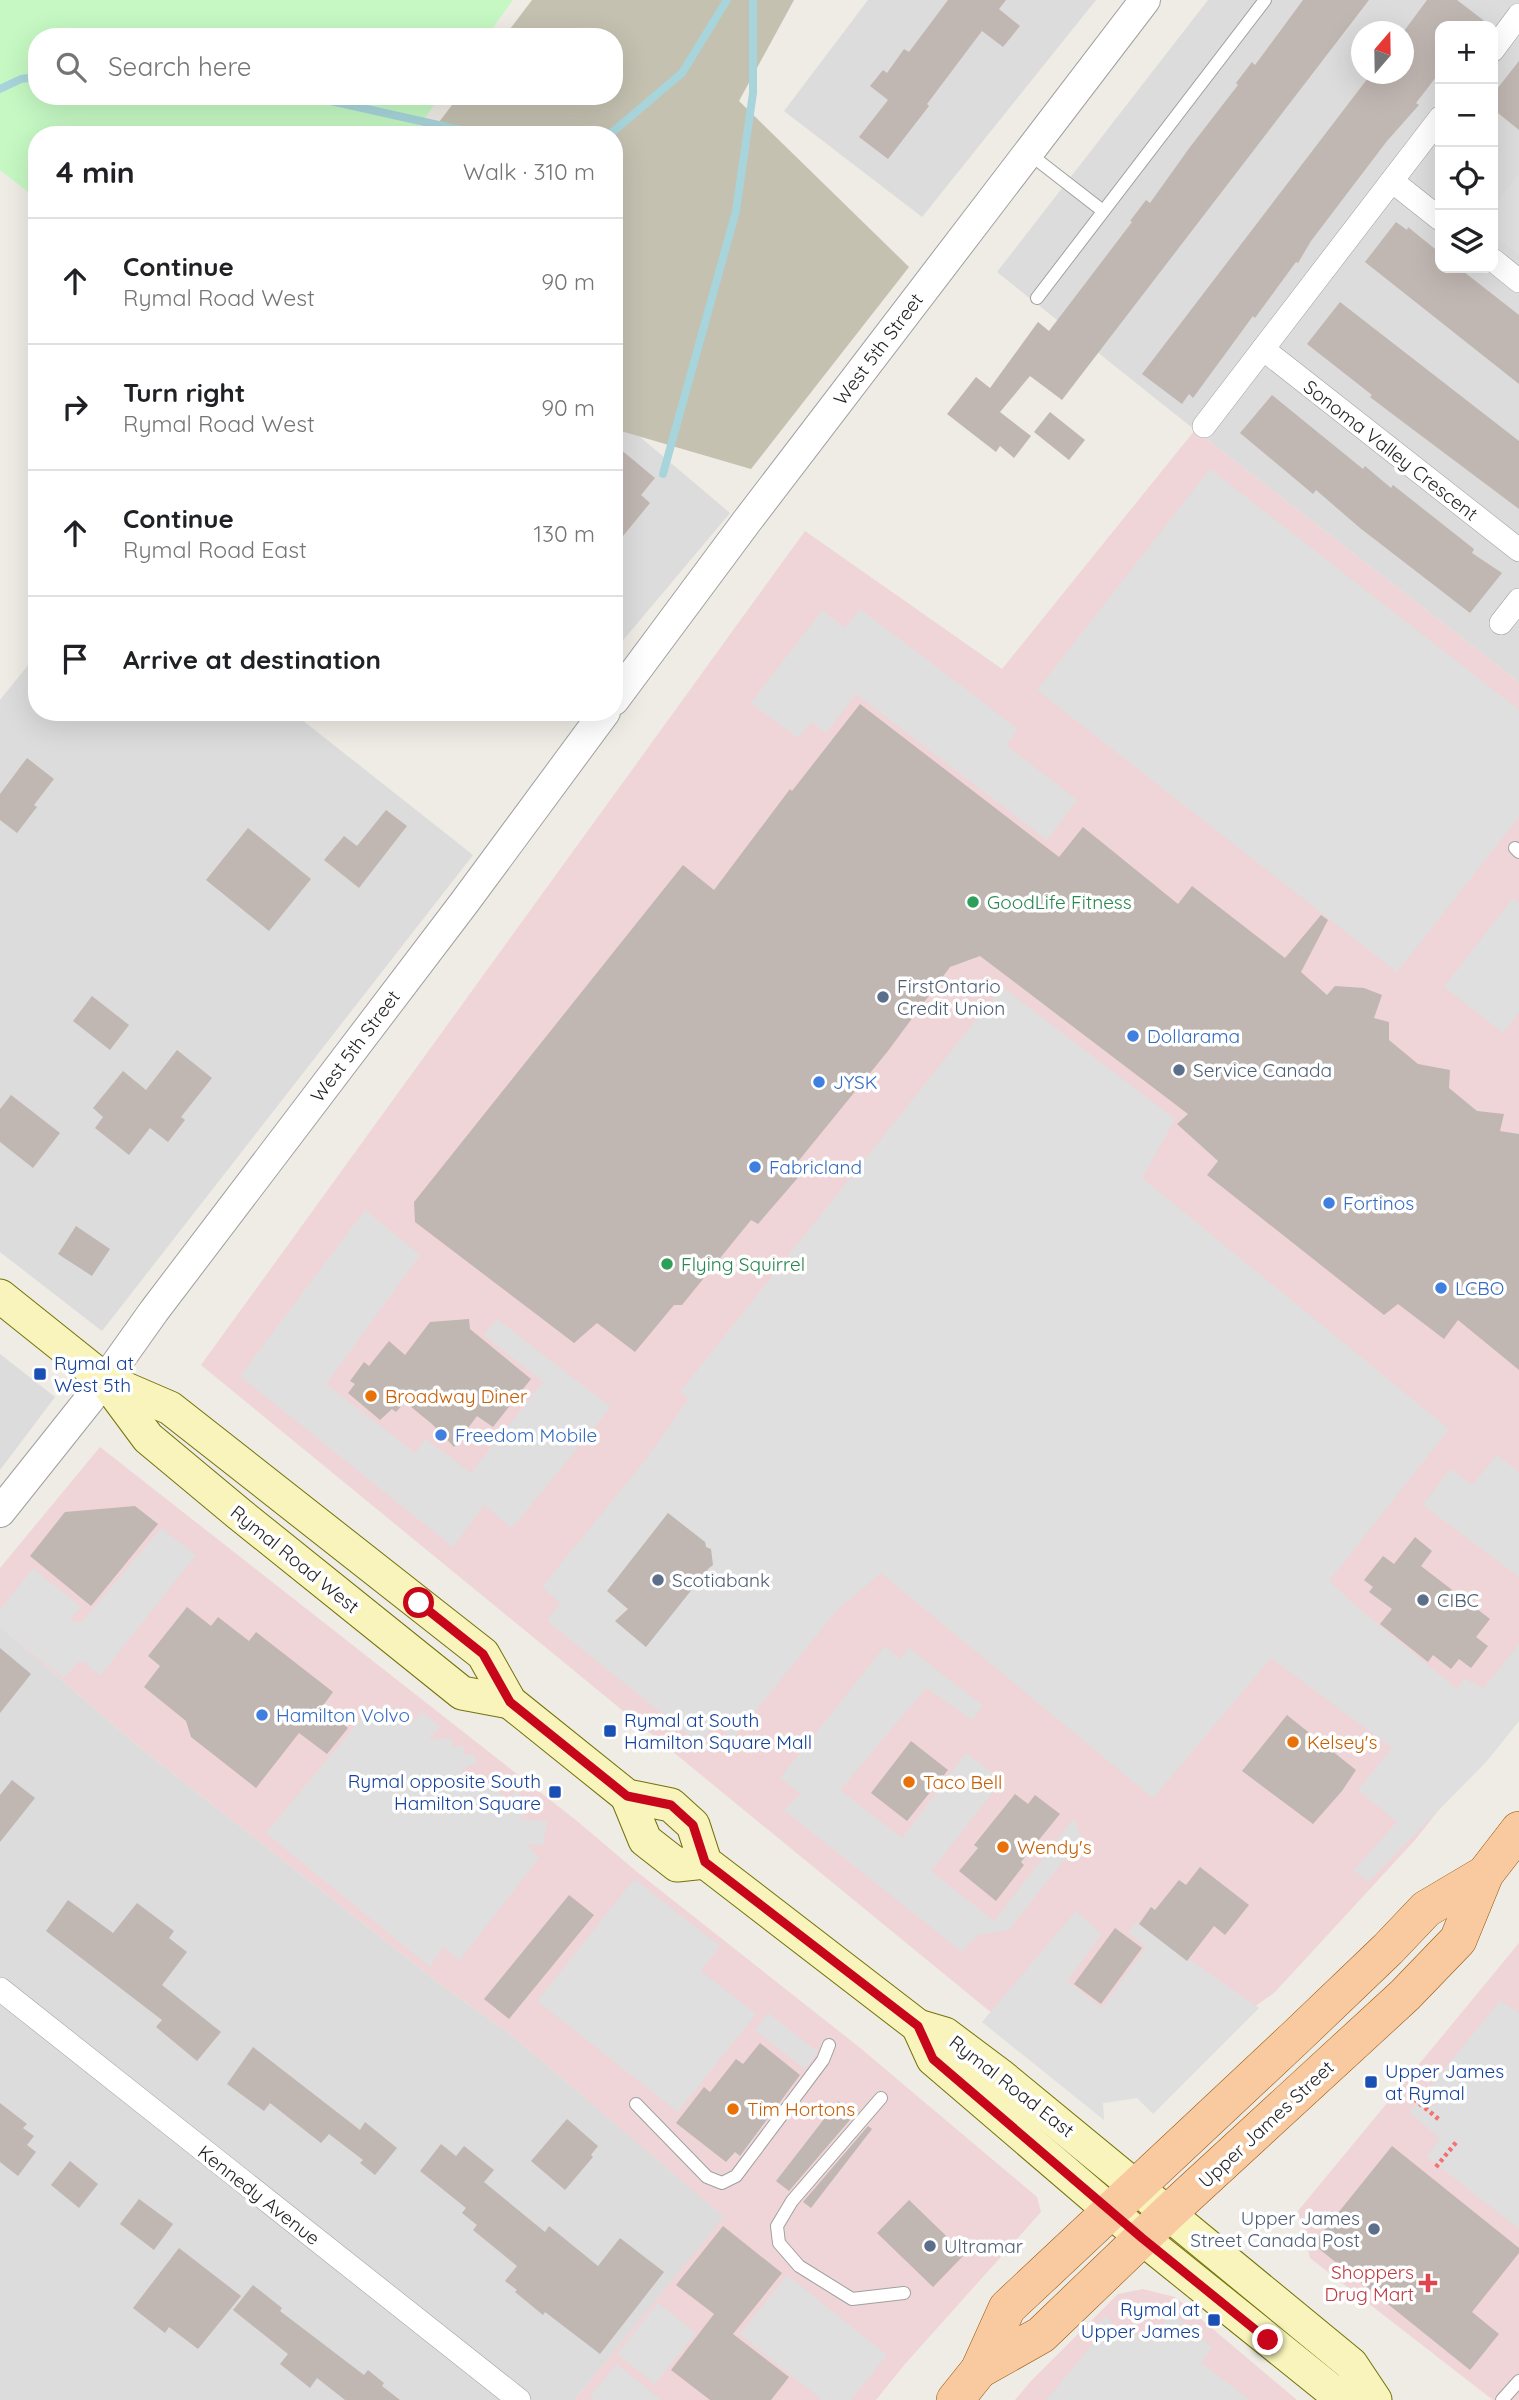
<!DOCTYPE html>
<html lang="en">
<head>
<meta charset="utf-8">
<style>
  body { margin:0; font-family:Quicksand,sans-serif; background:#f2f2f2; color:#202124 }
  .controls { position:absolute; right:21px; top:21px; display:grid; overflow:hidden; border-radius:14px; box-shadow:0 7px 28px #0002 }
  .controls button { width:63px; height:63px; display:grid; place-items:center; padding:0; border:0; border-bottom:2px solid #e0e0e0; background:#fff; color:#202124; font:35px sans-serif }
  .compass { position:absolute; left:1351px; top:21px; width:63px; height:63px; border-radius:50%; background:#fff; box-shadow:0 7px 28px #0002; rotate:20deg }
  .stop { position:absolute; width:21px; height:21px; margin:-16px; border:5px solid #c7061c; border-radius:50%; background:#fff }
  .stop.end { background:#c7061c; border-color:#fff; box-shadow:0 2px 7px #0008 }
  .list { margin:0; padding:0; list-style:none }
  h2 { display:flex; justify-content:space-between; align-items:center; height:91px; margin:0; padding:0 28px; font-size:30px }
  h2 small { font-size:23px; font-weight:400; color:#757577 }
  .list li { display:grid; grid-template-columns:46px 1fr auto; gap:21px; align-items:center; box-sizing:border-box; height:126px; padding:0 28px; border-top:2px solid #e0e0e0 }
  .list b { display:block; font-size:26px; white-space:nowrap }
  .list p { margin:0; font-size:23px; white-space:nowrap; color:#757577 }
  .list em { font-size:23px; font-style:normal; color:#757577 }
  .icon { flex:none; width:38px; height:38px; fill:none; stroke:currentColor; stroke-width:2; stroke-linecap:round; stroke-linejoin:round }
  .map { position:relative; flex:none; width:1519px; height:2400px; overflow:hidden }
  .search { position:absolute; background:#fff; box-shadow:0 7px 28px #0002; left:28px; top:28px; width:595px; height:77px; display:flex; align-items:center; gap:18px; box-sizing:border-box; padding:0 24px; border-radius:28px; color:#757577; font-size:26px }
  .panel { position:absolute; background:#fff; box-shadow:0 7px 28px #0002; left:28px; top:126px; width:595px; height:595px; border-radius:28px }
  .map>svg:first-child { display:block }
</style>
</head>
<body>
<div class="map">
<svg width="1519" height="2400" viewBox="0 0 1519 2400">
  <rect width="100%" height="100%" fill="#efebe5"/>
  <!-- residential -->
  <g fill="#dddcdc" fill-rule="evenodd">
    <polygon points="868,0 1096,0 922,217 784,111"/>
    <path d="M1208,0H1519V682L1195,430L997,272ZM1440,26H1493V268H1440ZM1362,32H1404V74H1362Z"/>
    <polygon points="614,415 730,513 614,651"/>
    <polygon points="37,654 37,712 292,712 473,855 102,1331 0,1252 0,700"/>
    <polygon points="0,1354 55,1397 0,1470"/>
    <polygon points="0,1627 138,1746 445,1988 509,2033 725,2217 574,2400 0,2400"/>
  </g>
  <!-- commercial -->
  <g fill="#efd5d7">
    <polygon points="1195,430 1519,682 1519,1708 1415,1840 1275,1992 1127,2098 988,2010 201,1365 805,531 1002,669"/>
    <polygon points="100,1447 577,1821 636,1871 859,2047 1037,2197 1041,2212 905,2364 876,2400 574,2400 724,2217 509,2033 445,1988 138,1746 0,1627 0,1568"/>
    <polygon points="1519,1943 1519,2400 1493,2400 1310,2258 1298,2211"/>
    <polygon points="1143,2289 1175,2297 1297,2400 1015,2400 1031,2381 1118,2294"/>
  </g>
  <!-- construction -->
  <polygon fill="#c4c1b1" points="532,0 794,0 739,101 909,267 751,469 614,429 614,135 429,135 459,96 614,96 614,37 504,37"/>
  <!-- park -->
  <polygon fill="#c5f8c3" points="0,0 513,0 486,37 37,37 37,96 441,96 412,135 37,135 37,199 0,170"/>
  <!-- parking -->
  <g fill="#dfdfdf">
    <polygon points="1519,174 1519,255 1493,234 1493,208"/>
    <polygon points="1210,469 1519,710 1519,817 1397,972 1037,690"/>
    <polygon points="860,609 1018,729 1006,745 1077,800 1047,840 856,694 826,733 811,722 798,738 751,703 822,610 845,628"/>
    <polygon points="1513,898 1519,903 1519,1012 1503,1033 1444,987"/>
    <polygon points="1002,987 1175,1119 1142,1178 1449,1429 1329,1581 1357,1607 1457,1689 1464,1679 1484,1688 1519,1644 1519,1721 1487,1761 1368,1882 1354,1870 1397,1822 1358,1790 1392,1748 1271,1658 1153,1798 881,1573 837,1610 733,1739 715,1724 700,1744 547,1621 560,1603 542,1587 647,1458 689,1398 680,1392"/>
    <polygon points="365,1210 420,1255 326,1384 415,1453 426,1439 471,1473 543,1382 484,1335 497,1319 611,1407 512,1528 484,1505 453,1547 240,1376"/>
    <polygon points="1497,1455 1519,1472 1519,1577 1423,1505 1450,1469 1472,1485"/>
    <polygon points="161,1528 196,1555 100,1676 84,1662 78,1662 64,1678 0,1628 0,1610 33,1568 81,1607 72,1617 72,1622 82,1622"/>
    <polygon points="885,1646 900,1659 909,1648 983,1706 972,1720 926,1688 840,1790 902,1838 966,1753 1002,1780 931,1871 994,1921 1074,1818 1081,1838 1009,1930 978,1935 962,1952 784,1810 801,1794 780,1778"/>
    <polygon points="371,1707 408,1726 422,1712 440,1727 428,1740 451,1738 453,1747 463,1746 465,1755 475,1754 476,1764 467,1766 461,1771 508,1798 516,1791 532,1807 520,1819 547,1821 543,1845 527,1844 539,1858 459,1961 443,1946 430,1967 266,1833"/>
    <polygon points="634,1879 720,1946 701,1971 756,2014 678,2112 537,2001"/>
    <polygon points="1076,1911 1102,1934 1067,1981 1102,2008 1146,1947 1128,1932 1136,1922 1259,2008 1153,2114 1137,2098 1103,2103 1104,2120 982,2022"/>
    <polygon points="1500,2001 1519,2013 1519,2229 1426,2156 1440,2139 1409,2112"/>
    <polygon points="768,2013 818,2052 805,2069 755,2030"/>
    <polygon points="787,2275 887,2355 851,2400 822,2400 740,2334"/>
    <polygon points="658,2303 696,2333 655,2384 617,2354"/>
    <polygon points="1172,2313 1212,2347 1201,2363 1250,2400 1046,2400 1096,2340 1095,2326 1106,2316 1122,2336 1155,2333"/>
    <polygon points="617,2364 661,2400 595,2400 590,2396"/>
  </g>
  <g fill="none" stroke-linecap="round" stroke-linejoin="round">
    <!-- stream -->
    <g stroke="#a7d5db" stroke-width="8">
      <polyline points="0,89 21,79 37,77"/>
      <polyline points="231,96 250,99 313,97 483,135"/>
      <polyline points="609,135 682,73 727,0"/>
      <polyline points="663,474 736,211 753,93 753,0"/>
    </g>
  </g>
  <!-- building -->
  <g fill="#c0b6b2">
    <polygon points="948,0 1006,0 999,9 1020,26 1003,47 982,31 927,104 929,106 888,159 859,137 888,100 870,86 883,70 887,73 904,49 909,52"/>
    <polygon points="1303,0 1369,0 1062,400 1030,376 1000,412 1031,436 1014,458 1000,446 996,452 947,414 976,377 990,388 1038,322 1049,331 1132,222 1130,221 1146,200 1150,203 1190,147 1238,85 1236,83 1252,62 1255,65"/>
    <polygon points="1427,0 1457,0 1491,26 1440,26 1440,72 1416,103 1419,105 1387,141 1311,241 1298,263 1296,262 1255,318 1253,316 1193,398 1189,394 1182,404 1142,374 1371,74 1404,74 1404,31"/>
    <polygon points="1519,61 1519,130 1493,109 1493,94"/>
    <polygon points="1396,222 1407,230 1408,227 1440,253 1440,268 1459,268 1519,315 1519,384 1365,262"/>
    <polygon points="1340,302 1519,441 1519,509 1391,413 1370,397 1372,395 1307,344"/>
    <polygon points="1272,395 1363,469 1365,466 1391,488 1393,485 1474,549 1472,553 1502,573 1470,613 1360,528 1316,490 1313,494 1240,433"/>
    <polygon points="1050,412 1085,440 1069,460 1034,432"/>
    <polygon points="614,444 655,478 641,495 650,503 614,547"/>
    <polygon points="860,704 1059,857 1083,827 1178,904 1192,886 1285,958 1321,915 1328,920 1301,972 1327,995 1335,986 1364,988 1382,995 1374,1018 1389,1022 1389,1040 1418,1064 1450,1070 1449,1088 1477,1111 1504,1114 1500,1131 1519,1134 1519,1370 1458,1320 1444,1339 1398,1304 1384,1315 1207,1175 1218,1161 1177,1124 1188,1114 980,956 950,967 888,1051 796,1164 802,1173 758,1224 751,1220 682,1305 674,1305 635,1352 597,1323 574,1343 415,1222 414,1202 683,865 714,890 790,789 792,791"/>
    <polygon points="27,758 54,779 34,805 37,807 17,833 0,820 0,794"/>
    <polygon points="386,810 407,826 359,888 324,860 344,836 357,846"/>
    <polygon points="248,828 311,879 269,931 206,880"/>
    <polygon points="92,996 129,1025 110,1050 73,1021"/>
    <polygon points="177,1050 212,1078 181,1117 185,1120 168,1142 150,1128 129,1155 95,1128 103,1117 93,1108 123,1071 146,1090"/>
    <polygon points="11,1095 60,1133 33,1168 0,1142 0,1109"/>
    <polygon points="76,1226 110,1249 92,1276 58,1254"/>
    <polygon points="469,1319 470,1329 531,1379 493,1427 477,1416 454,1447 432,1424 405,1402 396,1412 392,1409 380,1420 348,1393 355,1384 350,1381 364,1362 369,1366 389,1341 405,1355 430,1322"/>
    <polygon points="135,1506 158,1524 91,1606 30,1556 65,1512"/>
    <polygon points="668,1513 705,1542 706,1547 711,1549 713,1565 709,1568 646,1647 615,1621 628,1609 607,1591"/>
    <polygon points="1415,1537 1432,1551 1421,1566 1490,1619 1476,1637 1488,1646 1471,1668 1459,1659 1451,1669 1433,1655 1428,1662 1380,1624 1392,1609 1369,1592 1373,1587 1364,1580 1383,1556 1394,1564"/>
    <polygon points="187,1607 211,1626 218,1617 249,1641 256,1632 333,1692 322,1707 348,1728 327,1754 299,1733 256,1788 191,1737 186,1721 144,1687 160,1666 148,1656"/>
    <polygon points="0,1648 31,1674 0,1713"/>
    <polygon points="1287,1715 1356,1770 1342,1791 1313,1824 1242,1771"/>
    <polygon points="911,1741 948,1770 907,1821 871,1793"/>
    <polygon points="12,1780 35,1798 0,1842 0,1795"/>
    <polygon points="1015,1794 1028,1804 1035,1795 1060,1814 1021,1862 1024,1865 996,1901 959,1871 978,1848 974,1845"/>
    <polygon points="1200,1867 1249,1905 1225,1935 1214,1926 1187,1961 1139,1924 1151,1907 1155,1910 1179,1880 1186,1885"/>
    <polygon points="569,1895 594,1915 509,2019 484,1999"/>
    <polygon points="68,1900 113,1933 137,1903 174,1931 169,1938 187,1952 162,1985 221,2032 197,2061 156,2027 162,2020 46,1931"/>
    <polygon points="1115,1928 1142,1948 1101,2004 1074,1984"/>
    <polygon points="760,2043 800,2075 740,2156 735,2152 726,2162 676,2123 704,2087 710,2092 736,2059 743,2064"/>
    <polygon points="253,2047 360,2130 365,2122 397,2148 375,2175 360,2163 363,2160 329,2134 321,2143 270,2103 264,2111 227,2084"/>
    <polygon points="838,2101 855,2114 789,2191 776,2181"/>
    <polygon points="0,2103 27,2124 23,2128 34,2136 27,2145 36,2152 18,2176 0,2162"/>
    <polygon points="567,2119 598,2146 591,2155 593,2157 565,2190 531,2161"/>
    <polygon points="868,2126 872,2129 811,2208 803,2202"/>
    <polygon points="441,2144 456,2156 464,2146 494,2170 484,2182 545,2232 549,2226 598,2266 620,2238 664,2272 600,2354 545,2312 543,2315 515,2292 517,2290 505,2281 517,2266 473,2230 477,2225 462,2213 466,2208 420,2171"/>
    <polygon points="1392,2146 1519,2248 1519,2253 1472,2312 1499,2334 1470,2370 1313,2244"/>
    <polygon points="70,2161 98,2184 79,2208 51,2185"/>
    <polygon points="139,2199 173,2224 154,2250 120,2224"/>
    <polygon points="909,2200 965,2254 933,2287 877,2233"/>
    <polygon points="723,2226 782,2273 733,2334 789,2377 771,2400 710,2400 671,2370 714,2314 676,2285"/>
    <polygon points="179,2248 241,2296 198,2349 169,2327 165,2333 133,2308"/>
    <polygon points="253,2285 282,2308 280,2311 364,2375 368,2370 384,2383 382,2386 400,2400 345,2400 317,2378 310,2388 280,2364 288,2354 233,2310"/>
  </g>
  <g fill="none" stroke-linecap="round" stroke-linejoin="round">
    <!-- service casing -->
    <g stroke="#a0a0a0" stroke-width="14">
      <g id="service">
        <polyline points="1027,152 1103,211"/>
        <polyline points="1037,298 1265,0"/>
        <polyline points="1515,848 1519,852"/>
        <polyline points="881,2098 792,2201 777,2226 779,2243 799,2266 852,2299 904,2293"/>
        <polyline points="636,2104 707,2177 722,2183 736,2176 823,2060 829,2045"/>
        <polyline points="1502,2400 1519,2381"/>
      </g>
    </g>
    <!-- minor casing -->
    <g stroke="#a0a0a0" stroke-width="24">
      <g id="minor">
        <polyline points="1493,50 1519,15"/>
        <polyline points="1440,118 1263,349 1519,550"/>
        <polyline points="1392,181 1440,219"/>
        <polyline points="1493,260 1519,281"/>
        <polyline points="1204,426 1263,349"/>
        <polyline points="1501,623 1519,600"/>
        <polyline points="0,1989 519,2400"/>
      </g>
    </g>
    <!-- tertiary casing -->
    <g stroke="#a0a0a0" stroke-width="32">
      <g id="tertiary">
        <polyline points="614,700 747,521 1145,0"/>
        <polyline points="0,1512 105,1380 154,1311 464,903 605,712"/>
      </g>
    </g>
    <!-- secondary casing -->
    <g stroke="#737308" stroke-width="35">
      <g id="secondary">
        <polyline points="0,1296 105,1380 170,1408 469,1643 483,1654 510,1702 627,1796 671,1805 693,1825 705,1862 918,2026 945,2034 1001,2076 1351,2364 1375,2400"/>
        <polyline points="105,1380 148,1438 238,1513 462,1693 510,1702"/>
        <polyline points="627,1796 645,1840 677,1865 705,1862"/>
        <polyline points="918,2026 933,2059 1142,2238 1332,2391 1352,2400"/>
      </g>
    </g>
    <!-- primary casing -->
    <g stroke="#955505" stroke-width="38">
      <g id="primary">
        <polyline points="979,2370 1041,2335 1167,2214 1405,1995 1458,1940 1485,1874 1519,1830"/>
        <polyline points="955,2400 979,2370 1007,2308 1296,2037 1388,1949 1426,1909 1485,1874"/>
      </g>
    </g>
    <!-- path -->
    <g stroke="#f57071" stroke-width="4.5" stroke-dasharray="3.5 3.5" stroke-linecap="butt">
      <polyline points="1414,2099 1441,2121"/>
      <polyline points="1436,2167 1458,2140"/>
    </g>
    <!-- service -->
    <use href="#service" stroke="#fff" stroke-width="12"/>
    <!-- minor -->
    <use href="#minor" stroke="#fff" stroke-width="23"/>
    <!-- tertiary -->
    <use href="#tertiary" stroke="#fff" stroke-width="30"/>
    <!-- secondary -->
    <use href="#secondary" stroke="#f8f4bb" stroke-width="33"/>
    <!-- primary -->
    <use href="#primary" stroke="#f9c9a0" stroke-width="37"/>
  </g>
  <g fill="none" stroke-linecap="round" stroke-linejoin="round">
    <!-- route -->
    <polyline stroke="#c7061c" stroke-width="9" points="419,1603 483,1654 510,1702 627,1796 671,1805 693,1825 705,1862 918,2026 933,2059 1142,2238 1268,2340"/>
  </g>
  <!-- markers -->
  <g fill="#2e9e5b" stroke="#fff" stroke-width="2.5">
    <circle cx="973" cy="902" r="7"/>
    <circle cx="667" cy="1264" r="7"/>
  </g>
  <g fill="#5c6f8a" stroke="#fff" stroke-width="2.5">
    <circle cx="883" cy="997" r="7"/>
    <circle cx="1179" cy="1070" r="7"/>
    <circle cx="658" cy="1580" r="7"/>
    <circle cx="1423" cy="1600" r="7"/>
    <circle cx="1374" cy="2229" r="7"/>
    <circle cx="930" cy="2246" r="7"/>
  </g>
  <g fill="#3f7fe0" stroke="#fff" stroke-width="2.5">
    <circle cx="1133" cy="1036" r="7"/>
    <circle cx="819" cy="1082" r="7"/>
    <circle cx="755" cy="1167" r="7"/>
    <circle cx="1329" cy="1203" r="7"/>
    <circle cx="1441" cy="1288" r="7"/>
    <circle cx="441" cy="1435" r="7"/>
    <circle cx="262" cy="1715" r="7"/>
  </g>
  <g fill="#1a4fb4" stroke="#fff" stroke-width="2.5">
    <rect x="33" y="1367" width="14" height="14" rx="3.5"/>
    <rect x="603" y="1724" width="14" height="14" rx="3.5"/>
    <rect x="548" y="1785" width="14" height="14" rx="3.5"/>
    <rect x="1364" y="2075" width="14" height="14" rx="3.5"/>
    <rect x="1207" y="2313" width="14" height="14" rx="3.5"/>
  </g>
  <g fill="#e8710a" stroke="#fff" stroke-width="2.5">
    <circle cx="371" cy="1396" r="7"/>
    <circle cx="1293" cy="1742" r="7"/>
    <circle cx="909" cy="1782" r="7"/>
    <circle cx="1003" cy="1847" r="7"/>
    <circle cx="733" cy="2109" r="7"/>
  </g>
  <path fill="#e0444e" stroke="#fff" stroke-width="2.5" d="M1424.5 2272.5h7v7h7v7h-7v7h-7v-7h-7v-7h7z"/>
  <g text-anchor="middle" stroke-width="7" stroke-linejoin="round" paint-order="stroke">
    <!-- street labels -->
    <g font-size="19" fill="#1f1f1f" stroke="#fff">
      <text transform="translate(878 349) rotate(-53)" y="7">West 5th Street</text>
      <text transform="translate(1391 450) rotate(38)" y="7">Sonoma Valley Crescent</text>
      <text transform="translate(355 1046) rotate(-53)" y="7">West 5th Street</text>
      <text transform="translate(295 1559) rotate(39)" y="7">Rymal Road West</text>
      <text transform="translate(1012 2086) rotate(38)" y="7">Rymal Road East</text>
      <text transform="translate(1266 2124) rotate(-43)" y="7">Upper James Street</text>
      <text transform="translate(259 2195) rotate(38)" y="7">Kennedy Avenue</text>
    </g>
    <!-- leisure labels -->
    <g font-size="19" fill="#27864d" stroke="#fff" text-anchor="start">
      <text x="987" y="909">GoodLife Fitness</text>
      <text x="681" y="1271">Flying Squirrel</text>
    </g>
    <!-- service labels -->
    <g font-size="19" fill="#4e5e75" stroke="#fff" text-anchor="start">
      <text x="897" y="993">FirstOntario<tspan x="897" dy="22">Credit Union</tspan></text>
      <text x="1193" y="1077">Service Canada</text>
      <text x="672" y="1587">Scotiabank</text>
      <text x="1437" y="1607">CIBC</text>
      <text x="1360" y="2225" text-anchor="end">Upper James<tspan x="1360" dy="22">Street Canada Post</tspan></text>
      <text x="944" y="2253">Ultramar</text>
    </g>
    <!-- shop labels -->
    <g font-size="19" fill="#366cbe" stroke="#fff" text-anchor="start">
      <text x="1147" y="1043">Dollarama</text>
      <text x="833" y="1089">JYSK</text>
      <text x="769" y="1174">Fabricland</text>
      <text x="1343" y="1210">Fortinos</text>
      <text x="1455" y="1295">LCBO</text>
      <text x="455" y="1442">Freedom Mobile</text>
      <text x="276" y="1722">Hamilton Volvo</text>
    </g>
    <!-- transit labels -->
    <g font-size="19" fill="#164399" stroke="#fff" text-anchor="start">
      <text x="54" y="1370">Rymal at<tspan x="54" dy="22">West 5th</tspan></text>
      <text x="624" y="1727">Rymal at South<tspan x="624" dy="22">Hamilton Square Mall</tspan></text>
      <text x="541" y="1788" text-anchor="end">Rymal opposite South<tspan x="541" dy="22">Hamilton Square</tspan></text>
      <text x="1385" y="2078">Upper James<tspan x="1385" dy="22">at Rymal</tspan></text>
      <text x="1200" y="2316" text-anchor="end">Rymal at<tspan x="1200" dy="22">Upper James</tspan></text>
    </g>
    <!-- food labels -->
    <g font-size="19" fill="#c56008" stroke="#fff" text-anchor="start">
      <text x="385" y="1403">Broadway Diner</text>
      <text x="1307" y="1749">Kelsey's</text>
      <text x="923" y="1789">Taco Bell</text>
      <text x="1017" y="1854">Wendy's</text>
      <text x="747" y="2116">Tim Hortons</text>
    </g>
    <!-- health labels -->
    <g font-size="19" fill="#be3a42" stroke="#fff" text-anchor="end">
      <text x="1414" y="2279">Shoppers<tspan x="1414" dy="22">Drug Mart</tspan></text>
    </g>
  </g>
</svg>
<div class="controls">
<button>+</button>
<button>−</button>
<button><svg class="icon" aria-label="locate" viewBox="0 0 24 24"><circle cx="12" cy="12" r="6"/><path d="M12 2v4M12 18v4M2 12h4M18 12h4"/></svg></button>
<button><svg class="icon" aria-label="layers" viewBox="0 0 24 24"><path d="M12 4l9 5-9 5-9-5zM3 14l9 5 9-5"/></svg></button>
</div>
<svg class="compass" viewBox="-18 -18 36 36"><path d="M0-13l5 13h-10z" fill="#e53935"/><path d="M0 13l5-13h-10z" fill="#757577"/></svg>
<div class="stop" style="left:419px;top:1603px"></div>
<div class="stop end" style="left:1268px;top:2340px"></div>
<div class="search"><svg class="icon" aria-label="search" viewBox="0 0 24 24"><circle cx="10" cy="10" r="6"/><path d="M15 15l6 6"/></svg>Search here</div>
<section class="panel">
<h2>4 min<small>Walk · 310 m</small></h2>
<ul class="list">
<li><svg class="icon" aria-label="ahead" viewBox="0 0 24 24"><path d="M12 20V5M6 11l6-6 6 6"/></svg><div><b>Continue</b><p>Rymal Road West</p></div><em>90 m</em></li>
<li><svg class="icon" aria-label="right" viewBox="0 0 24 24"><path d="M7 20v-9h11M14 6l5 5-5 5"/></svg><div><b>Turn right</b><p>Rymal Road West</p></div><em>90 m</em></li>
<li><svg class="icon" aria-label="ahead" viewBox="0 0 24 24"><path d="M12 20V5M6 11l6-6 6 6"/></svg><div><b>Continue</b><p>Rymal Road East</p></div><em>130 m</em></li>
<li><svg class="icon" aria-label="arrive" viewBox="0 0 24 24"><path d="M6 21V4h12l-3 4 3 4H6"/></svg><div><b>Arrive at destination</b></div></li>
</ul>
</section>
</div>
</body>
</html>
